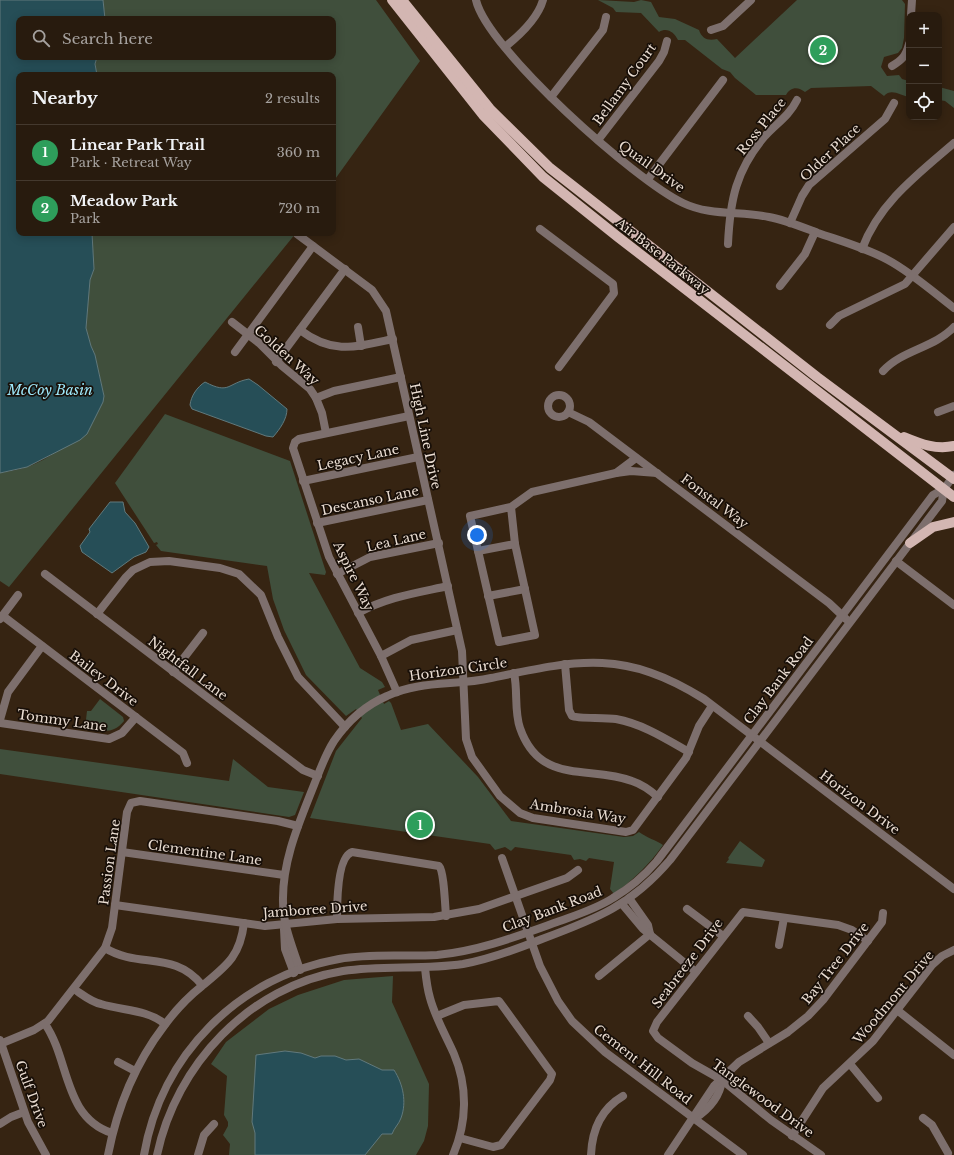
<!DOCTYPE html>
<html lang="en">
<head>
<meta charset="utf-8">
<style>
  body { margin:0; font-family:"Libre Baskerville",serif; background:#34281c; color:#f1f3f6 }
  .controls { position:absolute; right:12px; top:12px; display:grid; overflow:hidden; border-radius:8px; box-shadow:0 2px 10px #0003 }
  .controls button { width:36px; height:36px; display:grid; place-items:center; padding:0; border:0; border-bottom:1px solid #44392e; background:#281b0e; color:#f1f3f6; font:20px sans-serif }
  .you { position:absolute; left:477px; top:535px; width:14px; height:14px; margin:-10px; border:3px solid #fff; border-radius:50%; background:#1a73e8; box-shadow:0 0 0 6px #1a73e833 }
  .badge { display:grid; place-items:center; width:26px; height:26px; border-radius:50%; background:#b45309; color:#fff; font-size:13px; font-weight:700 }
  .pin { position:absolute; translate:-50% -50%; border:2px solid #fff; box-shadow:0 1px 4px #0006 }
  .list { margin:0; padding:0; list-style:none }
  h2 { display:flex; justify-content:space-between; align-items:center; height:52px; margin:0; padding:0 16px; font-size:17px }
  h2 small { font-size:13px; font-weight:400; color:#a5a19e }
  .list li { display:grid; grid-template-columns:26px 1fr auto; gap:12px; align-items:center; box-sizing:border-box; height:56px; padding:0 16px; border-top:1px solid #44392e }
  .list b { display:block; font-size:15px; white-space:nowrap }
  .list p { margin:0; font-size:13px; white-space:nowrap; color:#a5a19e }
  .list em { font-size:13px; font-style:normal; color:#a5a19e }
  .icon { flex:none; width:22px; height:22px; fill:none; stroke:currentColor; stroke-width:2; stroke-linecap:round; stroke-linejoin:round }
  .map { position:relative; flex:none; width:954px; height:1155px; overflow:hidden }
  .search { position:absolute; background:#281b0e; box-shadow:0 2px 10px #0003; left:16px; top:16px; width:320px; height:44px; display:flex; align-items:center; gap:10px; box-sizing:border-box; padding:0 14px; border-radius:8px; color:#a5a19e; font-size:15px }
  .panel { position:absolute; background:#281b0e; box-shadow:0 2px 10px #0003; left:16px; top:72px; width:320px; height:164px; border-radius:8px }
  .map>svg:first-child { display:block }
</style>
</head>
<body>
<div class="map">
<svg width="954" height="1155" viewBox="0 0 954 1155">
  <rect width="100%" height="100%" fill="#362412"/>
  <!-- green -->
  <g fill="#404f3c">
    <polygon points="103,0 376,0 420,61 333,182 333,75 97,75 95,64 97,57 333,57 333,19 105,19"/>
    <path d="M598,0L634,2L641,0L651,2L659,17L675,19L699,30C702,39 708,41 717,39L735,58L797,0H902L905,4L904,38L902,48L898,53L884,57L881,67L887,76L899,75L902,79L909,81V97C900,95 891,88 884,96L871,86L811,88L805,92C798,86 790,87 786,95H756L735,78L730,72L722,69L685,40H678C674,32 667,27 659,32L641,13L616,12L613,8Z"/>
    <polygon points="939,87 954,91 954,108 945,101 939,100"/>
    <path d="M92,233H296L9,587L0,581V473C9,471 18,470 27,467C52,459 99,424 104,396L95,355L91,346L86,328L90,280L94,269Z"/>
    <path d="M165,414L290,461L326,572L325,575L309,573L360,668L382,682L385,687L378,690L384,704L389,701L391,703L401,730L428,724L478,777L511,821L624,837L633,836L639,832C647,838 656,840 663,845C649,865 633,880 614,894L610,889L614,862L589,858L586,861L580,859L574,860L571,855L515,847L511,851L505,847L495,850L490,844L310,818L336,751L362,718L356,709L346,716L306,675L284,630L273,599L267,566L161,551L156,545L158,544L157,542L154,543L115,483Z"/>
    <path d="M100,699L123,717L124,721C113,735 101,731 85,728L87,711H91Z"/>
    <polygon points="0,749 229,781 233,759 268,787 304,792 295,815 289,817 0,774"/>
    <polygon points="740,841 765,860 762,867 726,863 729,859 728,858"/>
    <polygon points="393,976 392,1002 429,1084 428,1126 424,1141 416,1155 229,1155 230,1144 223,1135 228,1126 228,1122 224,1115 227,1076 211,1064 226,1042 269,1009 298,995 344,980"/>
  </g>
  <!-- water -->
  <g fill="#264e57" stroke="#61797c">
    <polygon points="0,0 103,0 105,19 19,19 19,57 97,57 95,64 97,75 19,75 19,233 92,233 94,269 90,280 86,328 91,346 95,355 104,396 103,402 87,434 80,440 27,467 0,473"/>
    <path d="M249,379L258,385L287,409C287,419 280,429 273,437L266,436L192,409L190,405C191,396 197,387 205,382C230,395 227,383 249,379Z"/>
    <polygon points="110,502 123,502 125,512 135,523 149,547 146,552 134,557 112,573 82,552 80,546 90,532 89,529"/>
    <path d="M285,1051L301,1053L315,1058L321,1056H335L346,1060L359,1059L382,1070H394C403,1084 407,1102 401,1118C399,1124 394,1128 392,1134H382L365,1155H255V1133L252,1122L256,1055Z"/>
  </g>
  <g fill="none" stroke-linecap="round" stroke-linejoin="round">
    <!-- minor -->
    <g stroke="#7d6f6d" stroke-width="8">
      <path d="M476,0C487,49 636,181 683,203C710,216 740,211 769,217C785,220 802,227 818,233C841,241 866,248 888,260C912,273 933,292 954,308"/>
      <polyline points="911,15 912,0"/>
      <polyline points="711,30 723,26 751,0"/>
      <path d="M505,47C520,35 538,18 543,0"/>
      <path d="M892,66C902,60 906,56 909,44"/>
      <polyline points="551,97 603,30 606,17"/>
      <polyline points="598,140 659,61 664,52 667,41"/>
      <polyline points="648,179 723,80"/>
      <polyline points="790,223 802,196 809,185 885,119 894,103"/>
      <polyline points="540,229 613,284 614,293 559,367"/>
      <polyline points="297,234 372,290 386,311 462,651 466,739 472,757 500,796 520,813 533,818 626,832 633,830 686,758 699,726 712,706"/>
      <path d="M728,244C730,200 736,170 765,136C777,123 789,116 797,100"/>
      <path d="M862,249C879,203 918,174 954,143"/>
      <polyline points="780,286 805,254 815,232"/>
      <polyline points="232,322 259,343 282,366 310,389 316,398 322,413 326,433"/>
      <polyline points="830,325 839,316 905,284 954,227"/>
      <polyline points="358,327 361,346"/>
      <path d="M300,330C333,355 356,347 393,339"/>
      <polyline points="235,352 313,246"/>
      <polyline points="276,362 345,269"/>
      <path d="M883,371C902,350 934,348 954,327"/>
      <circle cx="559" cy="406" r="11"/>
      <polyline points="316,398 334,391 401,377"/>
      <polyline points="568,412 589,422 829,603 846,619"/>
      <polyline points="938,412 954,406"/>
      <polyline points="636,458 616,473 631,471 657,473"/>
      <polyline points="303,481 418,457"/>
      <polyline points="511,507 515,544 535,635 499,642 470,516 511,507 532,492 616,473"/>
      <polyline points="317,523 428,500"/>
      <polyline points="478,551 515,544"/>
      <polyline points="896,561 954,605"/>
      <polyline points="45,574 303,770 318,776"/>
      <polyline points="337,574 370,557 439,543"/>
      <polyline points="488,596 525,589"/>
      <path d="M358,613C387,597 416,593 448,586"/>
      <polyline points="97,614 126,577 133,570 150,562 169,561 220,568 239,574 261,595 278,637 298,677 345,727"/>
      <polyline points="3,616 183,753 187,763"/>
      <polyline points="0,619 18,595"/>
      <polyline points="381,656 411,640 457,630"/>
      <path d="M565,664L569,710L572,716C578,719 605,717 616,719C643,724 666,739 689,752"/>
      <polyline points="173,672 203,633"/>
      <path d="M514,673C518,691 514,711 520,728C540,786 590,765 632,781C641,784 650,790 658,797"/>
      <polyline points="397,692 381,656 329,557 293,448 295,442 299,439 409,416"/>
      <polyline points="0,720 8,692 42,646"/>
      <polyline points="0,723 109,739 122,733 136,717"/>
      <polyline points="122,852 284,875"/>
      <polyline points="502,858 540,966 558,1001 572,1021 605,1052 743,1155"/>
      <polyline points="629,898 648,925 650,934"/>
      <polyline points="622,904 643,929 696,972"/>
      <polyline points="115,905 265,926 337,919 434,917 479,909 567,878 578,870"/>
      <polyline points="687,909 723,936"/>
      <path d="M337,919C337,905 337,857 352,852L439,866C444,871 445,905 446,916"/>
      <polyline points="284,929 285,949 294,973"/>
      <polyline points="779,945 784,918"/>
      <path d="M105,948C139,969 174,950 202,985"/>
      <path d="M425,968C426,978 427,988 430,998C435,1017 446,1036 454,1054C468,1087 467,1123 453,1155"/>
      <path d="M300,970C293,948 283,926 283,902C282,861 299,823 314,785C320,770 325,755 334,741C347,722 366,705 387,696C420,680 456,686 491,678C578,660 624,649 704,699L954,889"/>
      <polyline points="599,976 650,934"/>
      <path d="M74,989C83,995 91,1002 101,1004C124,1011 146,1009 165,1024"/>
      <polyline points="897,1010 954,1055"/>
      <polyline points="437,1016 464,1005 499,1001 552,1074 550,1080 501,1145 493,1147 460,1138"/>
      <polyline points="748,1016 758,1027 769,1043"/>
      <path d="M45,1024C70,1060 63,1117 112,1133"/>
      <polyline points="0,1040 28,1122 46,1155"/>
      <polyline points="0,1044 34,1030 48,1021 105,948 112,928 127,812 131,803 140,801 278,821 298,826"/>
      <polyline points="118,1062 135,1071"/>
      <polyline points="850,1064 878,1098"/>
      <polyline points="923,1118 932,1125 948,1153"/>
      <path d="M694,1119C708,1110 720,1097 722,1080"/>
      <polyline points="0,1124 11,1117 24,1112"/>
      <polyline points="792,1136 823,1088 873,1041 932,965 942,956 954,950"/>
      <path d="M108,1155C117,1108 135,1064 164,1026C175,1011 188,997 202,986C226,966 240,957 244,923"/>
      <path d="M144,1155C161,1055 238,977 339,959C372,953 404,957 437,955C479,951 518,936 557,922C576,915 596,909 613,898C630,888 644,876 657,861L933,495L944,489L954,475"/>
      <path d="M157,1155C176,1065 249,986 343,971C383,965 423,970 463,964C490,959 517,949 542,939C596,919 632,905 670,860L942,501L944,489"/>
      <polyline points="198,1155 204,1135 214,1124"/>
      <path d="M591,1155C592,1130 601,1109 623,1096"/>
      <polyline points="668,1155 714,1086 739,1062 788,1032 808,1016 823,1000 882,922 883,913"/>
      <polyline points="821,1155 771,1120 722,1080 692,1063 658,1038 653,1031 657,1022 743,912 838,925 852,930 868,941"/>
    </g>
    <!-- major -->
    <g stroke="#d3b6b2" stroke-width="10">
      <polyline points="392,0 483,115 543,177 618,237 954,497"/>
      <polyline points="402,0 490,109 550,168 817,377 954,479"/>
      <path d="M904,437C921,444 936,450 954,446"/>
      <polyline points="910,543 933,527 954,522"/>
    </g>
  </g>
  <g text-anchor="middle" stroke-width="3.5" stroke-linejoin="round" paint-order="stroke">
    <!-- street labels -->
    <g font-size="13" fill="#eaddd2" stroke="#180f08">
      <text transform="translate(624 84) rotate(-54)" y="5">Bellamy Court</text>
      <text transform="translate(761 126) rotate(-51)" y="5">Ross Place</text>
      <text transform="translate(830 152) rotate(-43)" y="5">Older Place</text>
      <text transform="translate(652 166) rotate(36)" y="5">Quail Drive</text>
      <text transform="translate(663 256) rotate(38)" y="5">Air Base Parkway</text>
      <text transform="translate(287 355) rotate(42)" y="5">Golden Way</text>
      <text transform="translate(426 436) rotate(78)" y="5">High Line Drive</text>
      <text transform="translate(358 457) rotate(-12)" y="5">Legacy Lane</text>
      <text transform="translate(370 500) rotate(-12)" y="5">Descanso Lane</text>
      <text transform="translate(715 501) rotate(37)" y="5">Fonstal Way</text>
      <text transform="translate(396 540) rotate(-13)" y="5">Lea Lane</text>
      <text transform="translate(354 576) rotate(64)" y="5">Aspire Way</text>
      <text transform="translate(188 668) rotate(37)" y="5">Nightfall Lane</text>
      <text transform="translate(458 669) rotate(-8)" y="5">Horizon Circle</text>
      <text transform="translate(104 678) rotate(37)" y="5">Bailey Drive</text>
      <text transform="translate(778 680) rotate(-53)" y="5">Clay Bank Road</text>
      <text transform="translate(62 720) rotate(8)" y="5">Tommy Lane</text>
      <text transform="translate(860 802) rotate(37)" y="5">Horizon Drive</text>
      <text transform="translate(578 811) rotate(9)" y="5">Ambrosia Way</text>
      <text transform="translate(205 852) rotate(8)" y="5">Clementine Lane</text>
      <text transform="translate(109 862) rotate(-82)" y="5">Passion Lane</text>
      <text transform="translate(315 909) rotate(-4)" y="5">Jamboree Drive</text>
      <text transform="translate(552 909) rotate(-21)" y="5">Clay Bank Road</text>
      <text transform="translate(687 963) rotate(-53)" y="5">Seabreeze Drive</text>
      <text transform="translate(835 963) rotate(-52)" y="5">Bay Tree Drive</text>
      <text transform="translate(893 997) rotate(-50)" y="5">Woodmont Drive</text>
      <text transform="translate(643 1064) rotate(38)" y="5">Cement Hill Road</text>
      <text transform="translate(32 1094) rotate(70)" y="5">Gulf Drive</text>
      <text transform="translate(763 1098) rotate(36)" y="5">Tanglewood Drive</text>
    </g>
    <!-- water labels -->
    <g font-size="14" font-style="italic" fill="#9de7f9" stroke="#180f08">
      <text x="50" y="395">McCoy Basin</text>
    </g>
  </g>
</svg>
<div class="controls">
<button>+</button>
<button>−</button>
<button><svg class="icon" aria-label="locate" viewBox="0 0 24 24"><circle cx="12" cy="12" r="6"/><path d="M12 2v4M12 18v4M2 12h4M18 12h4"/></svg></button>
</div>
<div class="you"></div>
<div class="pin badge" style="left:420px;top:825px;background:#2e9e5b">1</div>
<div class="pin badge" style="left:823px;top:50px;background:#2e9e5b">2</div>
<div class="search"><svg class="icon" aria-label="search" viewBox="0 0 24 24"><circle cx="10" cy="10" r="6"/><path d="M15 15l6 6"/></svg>Search here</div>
<section class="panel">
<h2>Nearby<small>2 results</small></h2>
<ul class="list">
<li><span class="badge" style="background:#2e9e5b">1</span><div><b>Linear Park Trail</b><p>Park · Retreat Way</p></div><em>360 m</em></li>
<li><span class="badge" style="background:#2e9e5b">2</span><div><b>Meadow Park</b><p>Park</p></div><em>720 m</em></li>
</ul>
</section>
</div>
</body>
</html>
